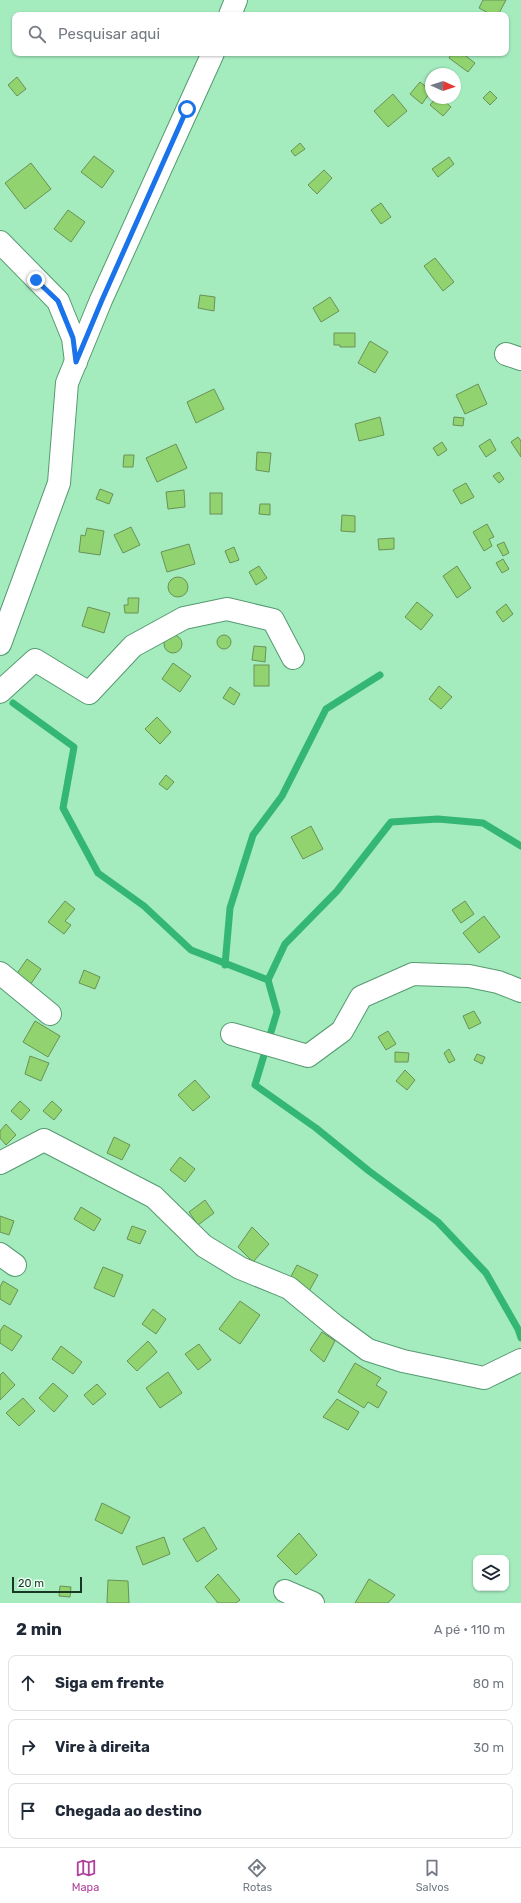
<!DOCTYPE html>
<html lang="pt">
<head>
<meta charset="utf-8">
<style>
  body { margin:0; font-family:Rubik,sans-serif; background:#f6f6f7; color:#1f2937 }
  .controls { position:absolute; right:12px; bottom:12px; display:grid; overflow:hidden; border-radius:8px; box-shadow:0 1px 3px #0004 }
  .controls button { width:36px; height:36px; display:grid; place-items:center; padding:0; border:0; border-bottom:1px solid #e0e1e3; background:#fff; color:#1f2937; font:20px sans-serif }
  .compass { position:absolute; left:425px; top:68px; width:36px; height:36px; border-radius:50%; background:#fff; box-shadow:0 1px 3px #0004; rotate:93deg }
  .scale { position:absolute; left:12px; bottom:10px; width:70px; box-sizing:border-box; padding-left:4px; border:2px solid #1a3625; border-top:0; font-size:11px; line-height:14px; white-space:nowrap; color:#1a3625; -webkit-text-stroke:3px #eafff1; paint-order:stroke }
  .stop { position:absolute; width:12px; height:12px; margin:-9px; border:3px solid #1a73e8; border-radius:50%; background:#fff }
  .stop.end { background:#1a73e8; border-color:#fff; box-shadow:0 1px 4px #0008 }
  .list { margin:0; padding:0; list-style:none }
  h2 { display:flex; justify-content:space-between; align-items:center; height:52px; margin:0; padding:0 16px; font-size:17px }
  h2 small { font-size:13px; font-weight:400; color:#747a83 }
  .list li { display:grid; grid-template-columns:26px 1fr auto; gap:12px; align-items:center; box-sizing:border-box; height:56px; margin:0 8px 8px; padding:0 8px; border:1px solid #e0e1e3; border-radius:8px }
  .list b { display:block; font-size:15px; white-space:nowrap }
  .list em { font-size:13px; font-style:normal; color:#747a83 }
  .icon { flex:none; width:22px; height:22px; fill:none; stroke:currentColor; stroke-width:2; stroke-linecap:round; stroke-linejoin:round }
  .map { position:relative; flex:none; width:521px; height:1603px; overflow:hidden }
  .search { position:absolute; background:#fff; box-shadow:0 1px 3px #0004; left:12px; right:12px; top:12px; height:44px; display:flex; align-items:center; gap:10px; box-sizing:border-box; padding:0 14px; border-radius:8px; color:#747a83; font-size:15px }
  .sheet { height:244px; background:#fff }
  nav { display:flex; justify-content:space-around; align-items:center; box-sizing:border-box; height:56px; border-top:1px solid #e0e1e3; background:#fff; font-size:11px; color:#747a83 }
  nav a { display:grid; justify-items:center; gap:2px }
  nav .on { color:#b03f9b }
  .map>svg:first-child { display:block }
</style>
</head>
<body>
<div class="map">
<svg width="521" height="1603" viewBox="0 0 521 1603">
  <rect width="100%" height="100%" fill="#a4ebbe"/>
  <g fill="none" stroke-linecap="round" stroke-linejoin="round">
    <!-- stream -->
    <g stroke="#33b773" stroke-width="7">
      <polyline points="13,703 74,747 63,808 98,873 144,906 191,950 268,980 277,1012 255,1085 316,1128 369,1171 438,1222 486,1273 518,1329 521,1338"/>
      <polyline points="225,965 230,908 253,835 282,796 326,709 380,675"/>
      <polyline points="268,980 285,944 337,891 391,822 438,819 483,823 521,846"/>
    </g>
  </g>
  <!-- building -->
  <g fill="#91d46f" stroke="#6a9157">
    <polygon points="483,0 506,0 498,15 492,15 479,8"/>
    <polygon points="452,53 462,53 475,63 468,72 449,58"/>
    <polygon points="17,77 26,89 17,96 8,85"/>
    <polygon points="420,82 431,91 422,104 410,94"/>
    <polygon points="490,91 497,98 490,105 483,98"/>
    <polygon points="393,94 407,111 388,127 374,111"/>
    <polygon points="436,98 441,98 451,107 443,116 430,105"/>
    <polygon points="300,143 305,149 295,156 291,151"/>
    <polygon points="94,156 114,171 102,188 81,172"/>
    <polygon points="449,157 454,164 438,177 432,169"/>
    <polygon points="31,163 51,189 25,209 5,183"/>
    <polygon points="324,170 332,178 317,194 308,185"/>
    <polygon points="381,203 391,217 381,224 371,210"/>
    <polygon points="68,210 85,222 71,242 54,229"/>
    <polygon points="435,258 454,282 443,291 424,266"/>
    <polygon points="200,295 215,297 214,311 198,308"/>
    <polygon points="330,297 339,311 321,322 313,308"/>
    <polygon points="334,333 355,333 355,347 340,347 340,345 334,345"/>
    <polygon points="370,341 388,352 375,373 358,363"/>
    <polygon points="478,384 487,404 465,414 456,395"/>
    <polygon points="214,389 224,409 196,423 187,402"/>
    <polygon points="380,417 384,435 359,441 355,424"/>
    <polygon points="454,417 464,418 463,426 453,425"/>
    <polygon points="518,437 521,441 521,457 511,442"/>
    <polygon points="490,439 496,450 486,457 479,446"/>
    <polygon points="442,442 447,450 438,456 433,448"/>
    <polygon points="176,444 187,468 157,482 146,458"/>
    <polygon points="257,452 271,453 269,472 256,470"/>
    <polygon points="124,455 134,455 133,467 123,467"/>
    <polygon points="499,472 504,479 499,483 493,476"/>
    <polygon points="466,483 474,497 461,504 453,490"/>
    <polygon points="100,489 113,494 109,504 96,499"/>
    <polygon points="184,490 185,507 168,509 166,492"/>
    <rect x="210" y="493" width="12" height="21"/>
    <polygon points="260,504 270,504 270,515 259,514"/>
    <polygon points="342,515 355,516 355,532 341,531"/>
    <polygon points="487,524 494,537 489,539 492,546 484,551 473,532"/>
    <polygon points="131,527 140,545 123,553 114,535"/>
    <polygon points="87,528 104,531 100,555 79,552 81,535 85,536"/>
    <polygon points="394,538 394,549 379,550 378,539"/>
    <polygon points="504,542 509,553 503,556 497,545"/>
    <polygon points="189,544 195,564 167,572 161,552"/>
    <polygon points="234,547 239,560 230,563 225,551"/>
    <polygon points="503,559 509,569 502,573 496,563"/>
    <polygon points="259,566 267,578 256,585 249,572"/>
    <polygon points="457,566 471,588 457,598 443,576"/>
    <circle cx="178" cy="587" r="10"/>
    <polygon points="128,598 139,598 138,613 125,613 124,605 128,605"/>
    <polygon points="417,602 433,615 421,630 405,617"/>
    <polygon points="506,604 513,614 503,622 496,612"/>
    <polygon points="88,607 110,613 104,633 82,626"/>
    <circle cx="224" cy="642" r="7"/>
    <circle cx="173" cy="644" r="9"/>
    <polygon points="254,646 266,647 265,662 252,660"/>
    <polygon points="173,663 191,676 180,692 162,679"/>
    <rect x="254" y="665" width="15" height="21"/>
    <polygon points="439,686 452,697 441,709 429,699"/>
    <polygon points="230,687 240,694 234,705 223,698"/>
    <polygon points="157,717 171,732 160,744 145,729"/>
    <polygon points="166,775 174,782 167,790 159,784"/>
    <polygon points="311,826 323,849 303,859 291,837"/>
    <polygon points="65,901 75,909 65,921 71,925 64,934 48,922"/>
    <polygon points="465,901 474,914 461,923 452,910"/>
    <polygon points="484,916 500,937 479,953 463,933"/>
    <polygon points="27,959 41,969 30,985 16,975"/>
    <polygon points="84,970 100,977 95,989 79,983"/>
    <polygon points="474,1011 481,1023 469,1029 463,1016"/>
    <polygon points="35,1021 60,1036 48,1057 23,1042"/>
    <polygon points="388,1031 396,1044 386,1050 378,1037"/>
    <polygon points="449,1049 455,1060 449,1063 444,1053"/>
    <polygon points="395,1052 409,1053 408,1062 395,1062"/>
    <polygon points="477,1054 485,1057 482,1064 474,1060"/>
    <polygon points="30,1056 49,1063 41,1081 25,1074"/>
    <polygon points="405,1070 415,1080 407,1090 396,1081"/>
    <polygon points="195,1080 210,1097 193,1111 178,1095"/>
    <polygon points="20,1101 30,1110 21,1120 11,1111"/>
    <polygon points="52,1101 62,1110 54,1120 43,1111"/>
    <polygon points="6,1124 16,1135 6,1145 0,1138 0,1131"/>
    <polygon points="114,1137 130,1145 122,1160 107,1153"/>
    <polygon points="180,1157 195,1169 185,1182 170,1170"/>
    <polygon points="205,1200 214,1213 198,1225 189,1212"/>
    <polygon points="81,1207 101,1219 94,1231 74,1219"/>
    <polygon points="0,1216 14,1221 9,1235 0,1232"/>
    <polygon points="132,1226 146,1231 140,1244 127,1239"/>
    <polygon points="252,1227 269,1244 253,1262 238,1247"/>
    <polygon points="297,1265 318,1275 308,1293 288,1282"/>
    <polygon points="103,1267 123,1275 114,1297 94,1288"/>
    <polygon points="3,1281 18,1290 10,1305 0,1299 0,1287"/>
    <polygon points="240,1301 260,1315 240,1344 219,1329"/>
    <polygon points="153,1309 166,1319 156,1334 142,1324"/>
    <polygon points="4,1325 22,1336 12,1351 0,1343 0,1331"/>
    <polygon points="322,1332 335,1341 324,1362 310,1350"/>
    <polygon points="148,1341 157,1352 137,1371 127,1361"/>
    <polygon points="199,1344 211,1360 198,1370 185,1354"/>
    <polygon points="61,1346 82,1362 73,1374 52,1359"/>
    <polygon points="355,1363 381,1378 376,1385 387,1392 378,1408 368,1402 364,1408 338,1392"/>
    <polygon points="3,1372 15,1385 0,1400 0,1375"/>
    <polygon points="168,1372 182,1393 160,1408 146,1388"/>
    <polygon points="53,1383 68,1396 54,1412 39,1398"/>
    <polygon points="97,1384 106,1394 93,1405 84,1395"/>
    <polygon points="23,1398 35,1411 19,1426 6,1413"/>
    <polygon points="337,1399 359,1412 348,1430 323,1417"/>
    <polygon points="102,1503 130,1517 122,1534 95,1520"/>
    <polygon points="204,1527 217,1549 197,1562 183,1539"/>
    <polygon points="299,1533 317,1555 296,1575 277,1556"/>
    <polygon points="164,1537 170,1554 143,1565 136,1547"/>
    <polygon points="218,1574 240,1600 236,1603 218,1603 205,1587"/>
    <polygon points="369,1579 395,1595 388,1603 355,1603"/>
    <polygon points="108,1580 128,1581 129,1603 107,1603"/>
    <polygon points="60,1586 71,1587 70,1597 59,1596"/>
  </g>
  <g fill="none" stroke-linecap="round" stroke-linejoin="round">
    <!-- minor casing -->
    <g stroke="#569a71" stroke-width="24">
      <g id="minor">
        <polyline points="230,15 236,0"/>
        <polyline points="0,242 58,301 73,338 76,362"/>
        <polyline points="506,354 521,359"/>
        <polyline points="0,644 59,483 67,383 101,300 213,53"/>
        <polyline points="0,692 35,660 89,693 133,646 184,618 227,609 273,620 293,658"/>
        <polyline points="0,973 50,1014"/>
        <polyline points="232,1034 308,1056 342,1031 361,997 413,974 469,976 498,982 521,991"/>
        <polyline points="0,1163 44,1140 154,1197 204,1246 240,1268 289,1288 334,1325 368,1350 403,1361 484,1378 521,1360"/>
        <polyline points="0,1254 15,1265"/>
        <polyline points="285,1591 313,1603"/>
      </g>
    </g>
    <!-- minor -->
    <use href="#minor" stroke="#fff" stroke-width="22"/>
  </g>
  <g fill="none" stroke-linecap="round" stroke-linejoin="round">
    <!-- route -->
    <polyline stroke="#1a73e8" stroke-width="5" points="36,280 58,301 73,338 76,362 102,300 187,109"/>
  </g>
</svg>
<div class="controls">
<button><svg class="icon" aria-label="layers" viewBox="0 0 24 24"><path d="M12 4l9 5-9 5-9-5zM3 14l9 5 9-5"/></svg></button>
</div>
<svg class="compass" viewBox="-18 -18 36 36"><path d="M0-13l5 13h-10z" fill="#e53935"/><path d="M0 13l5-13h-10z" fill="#747a83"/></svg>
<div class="scale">20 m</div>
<div class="stop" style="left:187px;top:109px"></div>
<div class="stop end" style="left:36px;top:280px"></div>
<div class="search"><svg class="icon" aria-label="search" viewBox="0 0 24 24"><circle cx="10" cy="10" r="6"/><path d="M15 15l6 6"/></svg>Pesquisar aqui</div>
</div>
<section class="sheet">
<h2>2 min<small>A pé · 110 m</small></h2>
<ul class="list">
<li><svg class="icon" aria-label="ahead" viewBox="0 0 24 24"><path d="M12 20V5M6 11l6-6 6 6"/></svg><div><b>Siga em frente</b></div><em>80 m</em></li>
<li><svg class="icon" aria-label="right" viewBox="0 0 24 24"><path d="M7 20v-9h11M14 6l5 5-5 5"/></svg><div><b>Vire à direita</b></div><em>30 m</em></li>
<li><svg class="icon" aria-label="arrive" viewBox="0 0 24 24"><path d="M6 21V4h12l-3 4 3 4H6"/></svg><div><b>Chegada ao destino</b></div></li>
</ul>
</section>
<nav>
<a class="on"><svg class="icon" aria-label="map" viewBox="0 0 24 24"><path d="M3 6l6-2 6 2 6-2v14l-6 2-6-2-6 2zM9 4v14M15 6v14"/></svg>Mapa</a>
<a><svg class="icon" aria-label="directions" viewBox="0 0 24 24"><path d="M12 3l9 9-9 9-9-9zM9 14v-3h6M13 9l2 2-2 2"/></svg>Rotas</a>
<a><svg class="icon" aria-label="saved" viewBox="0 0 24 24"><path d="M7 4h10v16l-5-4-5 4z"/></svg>Salvos</a>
</nav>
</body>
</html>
